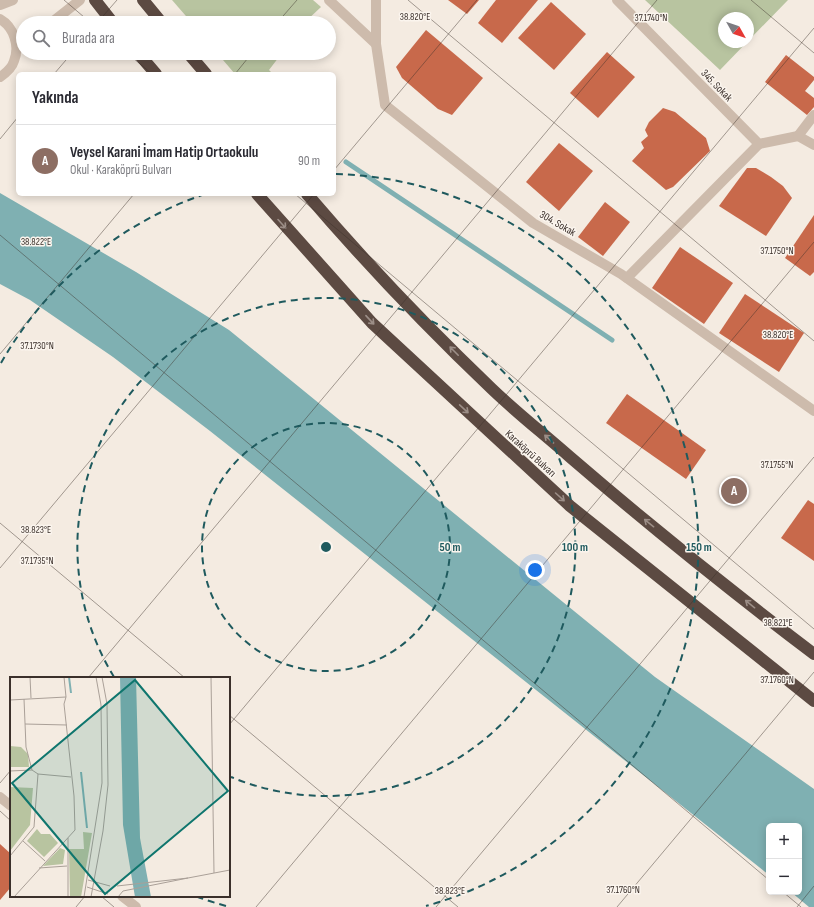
<!DOCTYPE html>
<html lang="tr">
<head>
<meta charset="utf-8">
<style>
  body { margin:0; font-family:"Sofia Sans Condensed",sans-serif; background:#f2f2f3; color:#2b2b33 }
  .controls { position:absolute; right:12px; bottom:12px; display:grid; overflow:hidden; border-radius:6px; box-shadow:0 2px 10px #0003 }
  .controls button { width:36px; height:36px; display:grid; place-items:center; padding:0; border:0; border-bottom:1px solid #e1e1e2; background:#fff; color:#2b2b33; font:20px sans-serif }
  .compass { position:absolute; left:718px; top:12px; width:36px; height:36px; border-radius:50%; background:#fff; box-shadow:0 2px 10px #0003; rotate:130deg }
  .you { position:absolute; left:535px; top:570px; width:14px; height:14px; margin:-10px; border:3px solid #fff; border-radius:50%; background:#1a73e8; box-shadow:0 0 0 6px #1a73e833 }
  .badge { display:grid; place-items:center; width:26px; height:26px; border-radius:50%; background:#7c3aed; color:#fff; font-size:13px; font-weight:700 }
  .pin { position:absolute; translate:-50% -50%; border:2px solid #fff; box-shadow:0 1px 4px #0006 }
  .list { margin:0; padding:0; list-style:none }
  h2 { display:flex; justify-content:space-between; align-items:center; height:52px; margin:0; padding:0 16px; font-size:17px }
  h2 small { font-size:13px; font-weight:400; color:#7c7c81 }
  .list li { display:grid; grid-template-columns:26px 1fr auto; gap:12px; align-items:center; box-sizing:border-box; height:72px; padding:0 16px; border-top:1px solid #e1e1e2 }
  .list b { display:block; font-size:15px; white-space:nowrap }
  .list p { margin:0; font-size:13px; white-space:nowrap; color:#7c7c81 }
  .list em { font-size:13px; font-style:normal; color:#7c7c81 }
  .icon { flex:none; width:22px; height:22px; fill:none; stroke:currentColor; stroke-width:2; stroke-linecap:round; stroke-linejoin:round }
  .map { position:relative; flex:none; width:814px; height:907px; overflow:hidden }
  .search { position:absolute; background:#fff; box-shadow:0 2px 10px #0003; left:16px; top:16px; width:320px; height:44px; display:flex; align-items:center; gap:10px; box-sizing:border-box; padding:0 14px; border-radius:22px; color:#7c7c81; font-size:15px }
  .panel { position:absolute; background:#fff; box-shadow:0 2px 10px #0003; left:16px; top:72px; width:320px; height:124px; border-radius:6px }
  .map>svg:first-child { display:block }
</style>
</head>
<body>
<div class="map">
<svg width="814" height="907" viewBox="0 0 814 907">
  <rect width="100%" height="100%" fill="#f4ebe1"/>
  <!-- green -->
  <g fill="#b8c4a0">
    <polygon points="172,0 313,0 321,7 304,23 192,23"/>
    <polygon points="645,0 788,0 748,41 748,18 724,18 724,42 747,42 720,70"/>
    <polygon points="217,53 282,53 269,70 273,74 235,74"/>
  </g>
  <!-- water -->
  <polygon fill="#7fb0b2" points="0,193 136,272 229,330 655,677 814,789 814,907 809,907 791,892 799,892 799,826 769,826 769,875 210,431 113,357 30,300 0,284"/>
  <g fill="none" stroke-linecap="round" stroke-linejoin="round">
    <!-- stream -->
    <polyline stroke="#7fb0b2" stroke-width="5" points="346,162 612,340"/>
  </g>
  <!-- building -->
  <g fill="#c8694b">
    <polygon points="448,0 479,0 467,14"/>
    <polygon points="496,0 538,0 502,43 478,23"/>
    <polygon points="551,2 586,34 554,70 518,38"/>
    <polygon points="426,30 483,78 452,115 438,109 402,78 396,67"/>
    <polygon points="607,52 635,77 598,118 570,93"/>
    <polygon points="786,55 814,77 814,80 805,91 814,98 814,107 807,115 765,82"/>
    <polygon points="663,108 675,112 706,138 710,151 673,187 666,190 632,161 644,148 641,142 648,136 645,130 649,122"/>
    <polygon points="559,143 593,171 559,211 526,182"/>
    <polygon points="747,168 756,168 771,177 783,186 792,198 766,236 719,206"/>
    <polygon points="605,202 630,222 603,256 578,237"/>
    <polygon points="814,215 814,272 810,276 785,258"/>
    <polygon points="680,247 733,283 704,324 652,288"/>
    <polygon points="745,294 804,333 779,372 719,333"/>
    <polygon points="627,394 706,450 686,479 606,423"/>
    <polygon points="808,500 814,504 814,561 781,538"/>
    <polygon points="0,844 11,854 11,887 0,900"/>
  </g>
  <g fill="none" stroke-linecap="round" stroke-linejoin="round">
    <!-- minor -->
    <g stroke="#cdbbac" stroke-width="10">
      <polyline points="329,0 376,44"/>
      <polyline points="376,0 376,44 385,105 533,223 621,274 814,411"/>
      <polyline points="617,0 759,144 798,136 814,145"/>
      <polyline points="0,5 13,0"/>
      <path d="M0,19C14,27 20,46 14,61C12,68 6,73 0,77"/>
      <polyline points="51,23 80,0"/>
      <polyline points="798,136 814,115"/>
      <polyline points="627,278 759,144"/>
      <polyline points="0,797 11,806"/>
      <polyline points="122,896 136,907"/>
    </g>
    <!-- highway -->
    <g stroke="#5c4a42" stroke-width="12">
      <polyline points="95,0 113,23"/>
      <polyline points="143,0 162,23"/>
      <polyline points="138,53 156,74"/>
      <polyline points="188,53 206,74"/>
      <polyline points="257,194 372,323 570,506 814,701"/>
      <path d="M307,194C365,262 427,327 492,389C517,413 544,434 570,457C649,525 731,591 814,654"/>
    </g>
  </g>
  <!-- one-way arrows -->
  <defs><path id="oneway-shaft" d="M-6 0H5M1.5-3L5.5 0L1.5 3" fill="none" stroke-width="1.6" stroke-linecap="round" stroke-linejoin="round"/></defs>
  <g stroke="#9c8e87">
    <use href="#oneway-shaft" transform="translate(282 224) rotate(48)"/>
    <use href="#oneway-shaft" transform="translate(370 320) rotate(47)"/>
    <use href="#oneway-shaft" transform="translate(454 351) rotate(-135)"/>
    <use href="#oneway-shaft" transform="translate(464 409) rotate(43)"/>
    <use href="#oneway-shaft" transform="translate(549 439) rotate(-139)"/>
    <use href="#oneway-shaft" transform="translate(560 497) rotate(42)"/>
    <use href="#oneway-shaft" transform="translate(649 523) rotate(-141)"/>
    <use href="#oneway-shaft" transform="translate(750 604) rotate(-141)"/>
  </g>
  <!-- ticks -->
  <path fill="none" stroke="#3b302b" stroke-width="1" stroke-opacity="0.45" d="M64,0L91,23M408,0L814,341M751,0L814,53M97,23L117,0M277,23L297,0M127,53L152,74M54,74L72,53M235,74L252,53M0,139L18,117M334,170L477,0M295,194L814,629M0,235L769,880M0,354L134,194M0,523L185,678M0,568L314,194M88,678L657,0M229,715L458,907M229,725L814,28M0,783L11,770M0,811L11,821M783,892L801,907M101,896L114,907M76,907L85,896M256,907L814,242M436,907L814,457M617,907L814,672M797,907L814,886"/>
  <!-- distance rings -->
  <g fill="none" stroke="#1f5a5e" stroke-width="2" stroke-dasharray="7 5">
    <circle cx="326" cy="547" r="124"/>
    <path d="M114 677A249 249 0 1 1 231 777"/>
    <path d="M226 906A373 373 0 0 1 195 896M1 363A373 373 0 0 1 205 194M336 174A373 373 0 0 1 426 906"/>
  </g>
  <g text-anchor="middle" stroke-width="3" stroke-linejoin="round" paint-order="stroke">
    <!-- street labels -->
    <g font-size="11" fill="#3b302b" stroke="#fbf5ee">
      <text transform="translate(717 85) rotate(46)" y="4">345. Sokak</text>
      <text transform="translate(558 223) rotate(30)" y="4">304. Sokak</text>
      <text transform="translate(531 453) rotate(42)" y="4">Karaköprü Bulvarı</text>
    </g>
  </g>
  <!-- overview -->
  <g transform="translate(10 677)">
    <rect width="220" height="220" fill="#f4ebe1"/>
    <path d="M0,69L11,70L18,77L19,90H0ZM0,110L23,111L20,148L0,174ZM27,152L31,157H40L48,166L34,180L17,164ZM73,155L82,156L71,220H60L59,172H74ZM50,171L55,173L53,187L33,189Z" fill="#b8c4a0"/>
    <path d="M110,0H126L130,161L141,220H125L113,148Z" fill="#7fb0b2"/>
    <path fill="none" stroke="#7fb0b2" stroke-width="2" d="M59,0L61,16M71,95L77,151"/>
    <path fill="none" stroke="#aaa098" stroke-width="1" d="M20,0L21,21M201,0L204,196M0,23L56,20M15,47L57,48M0,94L22,93M28,97L61,100M13,164L35,184M0,179L24,150L28,97L22,93L16,70L14,22M29,191L57,189M178,201L220,193M78,203L100,209M107,209L178,201L113,214L108,220M77,210L98,217M4,220L65,153L64,119L54,27L56,20L54,0M58,220V161M74,220L92,106L91,28L86,0M81,220L93,154L98,108L97,27L92,0"/>
    <path fill="#0f766e" fill-opacity="0.15" stroke="#0f766e" stroke-width="2" d="M125,3L218,114L95,217L2,106Z"/>
    <rect width="220" height="220" fill="none" stroke="#3b302b" stroke-width="2"/>
  </g>
  <g font-size="10" text-anchor="middle" fill="#3b302b" stroke="#fbf5ee" stroke-width="3" stroke-linejoin="round" paint-order="stroke">
    <text x="415" y="20">38.820°E</text>
    <text x="651" y="21">37.1740°N</text>
    <text x="36" y="245">38.822°E</text>
    <text x="777" y="254">37.1750°N</text>
    <text x="778" y="338">38.820°E</text>
    <text x="37" y="349">37.1730°N</text>
    <text x="777" y="468">37.1755°N</text>
    <text x="36" y="533">38.823°E</text>
    <text x="37" y="564">37.1735°N</text>
    <text x="778" y="626">38.821°E</text>
    <text x="777" y="683">37.1760°N</text>
    <text x="623" y="893">37.1760°N</text>
    <text x="450" y="894">38.823°E</text>
  </g>
  <circle cx="326" cy="547" r="6" fill="#1f5a5e" stroke="#fbf5ee" stroke-width="2"/>
  <g font-size="12" text-anchor="middle" font-weight="bold" fill="#1f5a5e" stroke="#fbf5ee" stroke-width="3" stroke-linejoin="round" paint-order="stroke">
    <text x="450" y="551">50 m</text>
    <text x="575" y="551">100 m</text>
    <text x="699" y="551">150 m</text>
  </g>
</svg>
<div class="controls">
<button>+</button>
<button>−</button>
</div>
<svg class="compass" viewBox="-18 -18 36 36"><path d="M0-13l5 13h-10z" fill="#e53935"/><path d="M0 13l5-13h-10z" fill="#7c7c81"/></svg>
<div class="you"></div>
<div class="pin badge" style="left:734px;top:491px;background:#8d6e63">A</div>
<div class="search"><svg class="icon" aria-label="search" viewBox="0 0 24 24"><circle cx="10" cy="10" r="6"/><path d="M15 15l6 6"/></svg>Burada ara</div>
<section class="panel">
<h2>Yakında<small></small></h2>
<ul class="list">
<li><span class="badge" style="background:#8d6e63">A</span><div><b>Veysel Karani İmam Hatip Ortaokulu</b><p>Okul · Karaköprü Bulvarı</p></div><em>90 m</em></li>
</ul>
</section>
</div>
</body>
</html>
